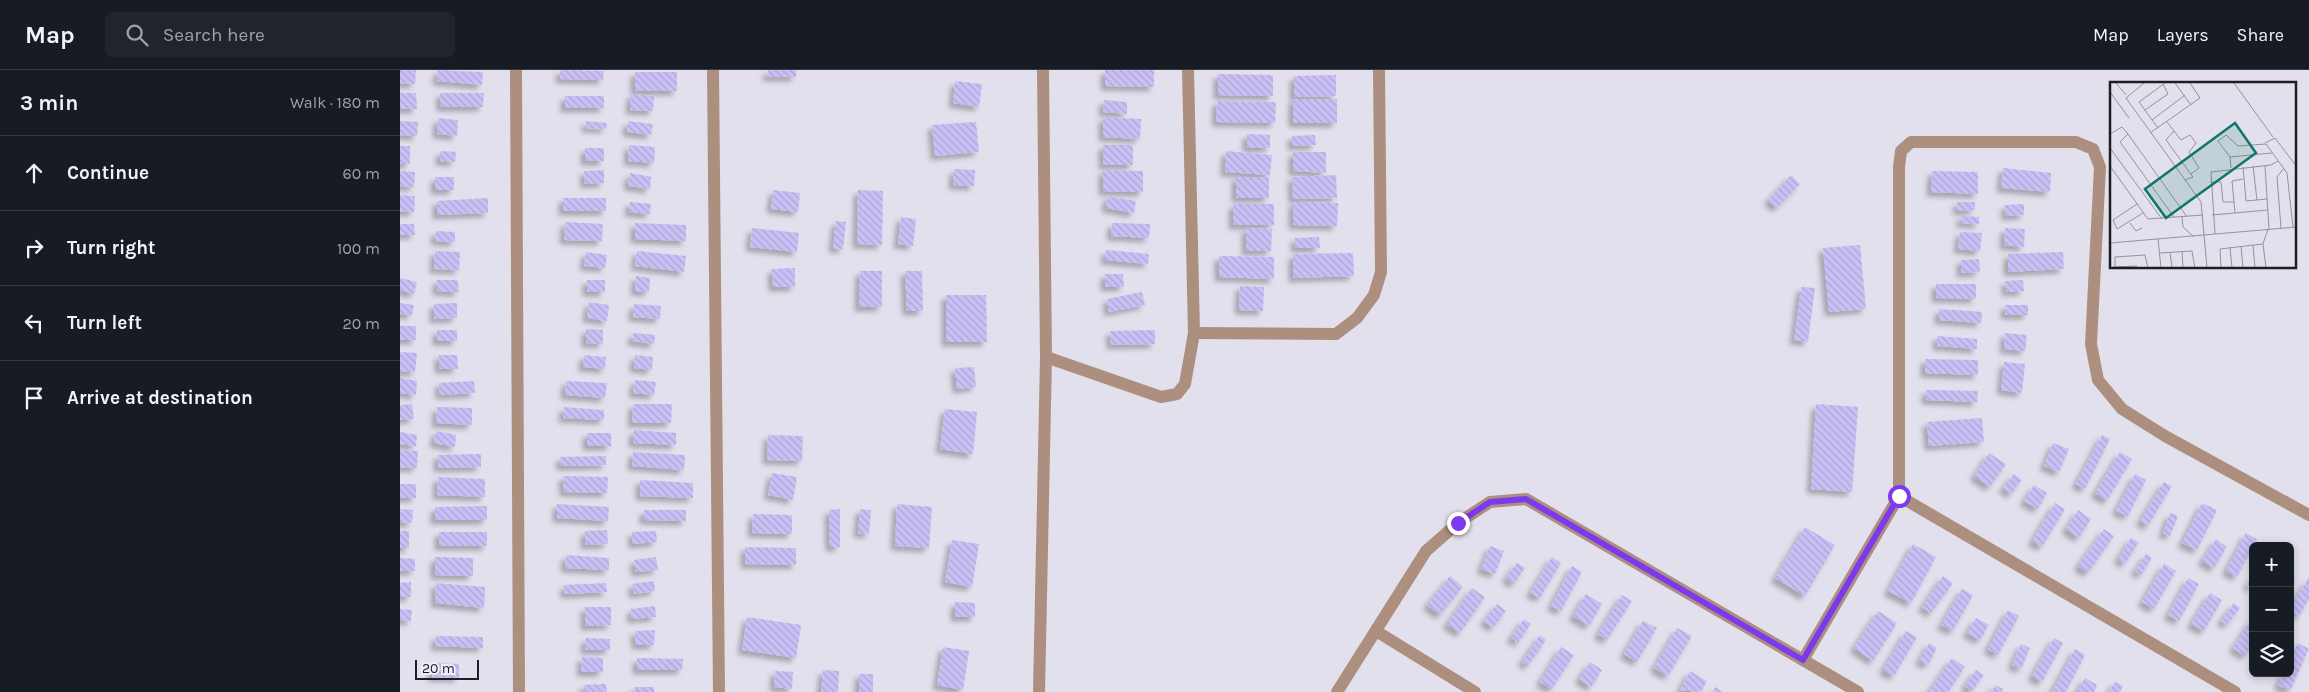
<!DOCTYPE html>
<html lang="en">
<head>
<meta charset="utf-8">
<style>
  body { margin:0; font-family:Karla,sans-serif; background:#20242c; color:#f1f3f6 }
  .controls { position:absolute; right:15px; bottom:15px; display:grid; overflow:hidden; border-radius:8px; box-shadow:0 2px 8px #0003 }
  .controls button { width:45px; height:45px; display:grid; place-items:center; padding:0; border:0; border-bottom:1px solid #363941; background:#171b24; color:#f1f3f6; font:25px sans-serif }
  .scale { position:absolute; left:15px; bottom:12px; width:64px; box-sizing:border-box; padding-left:5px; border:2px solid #1e1e22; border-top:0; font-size:14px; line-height:18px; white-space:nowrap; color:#1e1e22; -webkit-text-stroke:4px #efedfa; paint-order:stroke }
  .stop { position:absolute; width:15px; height:15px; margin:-11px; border:4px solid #7c3aed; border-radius:50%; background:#fff }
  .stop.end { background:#7c3aed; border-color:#fff; box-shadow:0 1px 5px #0008 }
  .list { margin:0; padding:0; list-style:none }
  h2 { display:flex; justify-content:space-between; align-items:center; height:65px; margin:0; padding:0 20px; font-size:21px }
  h2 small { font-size:16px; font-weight:400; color:#9ea1a6 }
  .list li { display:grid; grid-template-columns:32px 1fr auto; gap:15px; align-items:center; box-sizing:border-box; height:75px; padding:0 20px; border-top:1px solid #363941 }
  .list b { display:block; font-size:19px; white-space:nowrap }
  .list em { font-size:16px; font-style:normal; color:#9ea1a6 }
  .icon { flex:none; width:28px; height:28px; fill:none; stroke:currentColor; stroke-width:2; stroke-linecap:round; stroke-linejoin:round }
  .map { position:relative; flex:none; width:1909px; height:622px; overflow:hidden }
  header { display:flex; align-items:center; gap:30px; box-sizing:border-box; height:70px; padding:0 25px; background:#171b24; border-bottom:1px solid #363941 }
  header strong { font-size:24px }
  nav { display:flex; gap:28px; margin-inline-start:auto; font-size:18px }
  .search { width:350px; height:45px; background:#20242c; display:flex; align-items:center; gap:12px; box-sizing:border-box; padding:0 18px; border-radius:8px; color:#9ea1a6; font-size:19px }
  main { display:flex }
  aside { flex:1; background:#171b24 }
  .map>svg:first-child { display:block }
</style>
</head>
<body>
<header>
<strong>Map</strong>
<div class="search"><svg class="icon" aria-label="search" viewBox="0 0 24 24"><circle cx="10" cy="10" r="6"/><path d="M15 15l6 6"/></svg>Search here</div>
<nav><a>Map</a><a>Layers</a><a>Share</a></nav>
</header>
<main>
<aside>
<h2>3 min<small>Walk · 180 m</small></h2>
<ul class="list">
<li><svg class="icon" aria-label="ahead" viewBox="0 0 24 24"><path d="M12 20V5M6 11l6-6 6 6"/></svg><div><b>Continue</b></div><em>60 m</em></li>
<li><svg class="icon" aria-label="right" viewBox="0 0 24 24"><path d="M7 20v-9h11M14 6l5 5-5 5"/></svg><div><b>Turn right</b></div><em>100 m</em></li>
<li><svg class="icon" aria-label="left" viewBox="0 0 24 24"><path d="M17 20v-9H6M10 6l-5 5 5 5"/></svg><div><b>Turn left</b></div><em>20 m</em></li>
<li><svg class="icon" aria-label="arrive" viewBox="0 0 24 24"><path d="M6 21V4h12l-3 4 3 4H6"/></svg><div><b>Arrive at destination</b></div></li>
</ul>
</aside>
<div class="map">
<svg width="1909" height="622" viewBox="0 0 1909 622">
  <defs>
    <pattern id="building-back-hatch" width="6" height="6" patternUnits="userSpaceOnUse" patternTransform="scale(1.25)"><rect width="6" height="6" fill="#c9c0f6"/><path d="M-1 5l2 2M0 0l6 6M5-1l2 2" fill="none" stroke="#aca5d3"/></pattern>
    <filter id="shadow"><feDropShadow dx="-4.5" dy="4.5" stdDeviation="2.5" flood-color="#0004"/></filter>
  </defs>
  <rect width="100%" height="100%" fill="#e2e0ec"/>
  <!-- building -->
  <g fill="url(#building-back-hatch)" filter="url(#shadow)">
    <polygon points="0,0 16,0 15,14 0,13"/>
    <polygon points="38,0 83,2 82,15 37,11"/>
    <polygon points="160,0 204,1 203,10 160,9"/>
    <polygon points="368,0 396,0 396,7 367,7"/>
    <polygon points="705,0 754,0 754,17 705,16"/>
    <rect x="235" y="2" width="42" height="19"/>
    <polygon points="818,4 873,5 873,26 818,25"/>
    <polygon points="936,5 936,26 894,27 894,6"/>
    <polygon points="555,11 582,14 579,37 553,33"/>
    <polygon points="0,23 16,23 17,39 0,39"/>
    <polygon points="40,23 84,23 83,37 41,37"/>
    <polygon points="231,24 254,26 253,41 230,40"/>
    <rect x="165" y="26" width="39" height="12"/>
    <rect x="893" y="29" width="44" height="24"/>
    <polygon points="704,30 727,32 727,44 703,42"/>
    <polygon points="817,31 876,32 875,53 816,52"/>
    <polygon points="703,47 741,49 740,69 703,67"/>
    <polygon points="38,48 58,50 57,66 37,64"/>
    <polygon points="0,51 18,52 17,66 0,65"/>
    <polygon points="186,51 207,53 206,59 186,58"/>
    <polygon points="228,51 253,54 251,65 227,62"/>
    <polygon points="576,52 579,82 535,86 532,55"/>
    <polygon points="847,64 870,65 870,78 847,78"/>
    <polygon points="915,65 916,75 892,76 892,66"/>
    <polygon points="229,75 255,77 254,93 228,91"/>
    <rect x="703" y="75" width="30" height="20"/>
    <rect x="0" y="76" width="10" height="18"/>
    <rect x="185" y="78" width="19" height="13"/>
    <polygon points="40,81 56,82 55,92 40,91"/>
    <polygon points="826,81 872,85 870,105 825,102"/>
    <polygon points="893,82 926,82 926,103 893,101"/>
    <polygon points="1603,98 1651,103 1650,122 1601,118"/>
    <polygon points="554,99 575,100 574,116 553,115"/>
    <polygon points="204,100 204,113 185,114 184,101"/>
    <polygon points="703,100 743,101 743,122 703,121"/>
    <polygon points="0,101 15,102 14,117 0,116"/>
    <polygon points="1532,101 1578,102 1578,124 1531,122"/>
    <polygon points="230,103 251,107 250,119 228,116"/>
    <polygon points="936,105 937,128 893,129 892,107"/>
    <polygon points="1391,105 1400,114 1377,138 1368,130"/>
    <rect x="35" y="107" width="19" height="13"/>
    <rect x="836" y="107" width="33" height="21"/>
    <polygon points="373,120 400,123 398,142 371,139"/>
    <polygon points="458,120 483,121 482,175 457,174"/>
    <polygon points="0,125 15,126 14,142 0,141"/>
    <polygon points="708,126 736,131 734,143 706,138"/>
    <polygon points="88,128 88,143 37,145 37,131"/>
    <rect x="163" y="128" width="43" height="13"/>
    <polygon points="230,132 251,134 250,144 229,142"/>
    <polygon points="893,132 938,133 937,156 893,155"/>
    <polygon points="1557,132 1575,132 1575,140 1558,141"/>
    <rect x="833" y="134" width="41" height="21"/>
    <polygon points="1624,134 1624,145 1606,146 1605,135"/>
    <polygon points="1561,146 1579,147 1579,154 1561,153"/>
    <polygon points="501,147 516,149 513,176 498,174"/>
    <polygon points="436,151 446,152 443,179 433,178"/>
    <polygon points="165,152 203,154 202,171 164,170"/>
    <polygon points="235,153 286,155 286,171 235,169"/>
    <polygon points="712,153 750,154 749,168 711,166"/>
    <polygon points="0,154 14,154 15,165 0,165"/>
    <polygon points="352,158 399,163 397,182 350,177"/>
    <polygon points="846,158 872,159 871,181 846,181"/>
    <polygon points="1605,158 1625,159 1624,177 1604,175"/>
    <polygon points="36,161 55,162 55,172 35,171"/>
    <polygon points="1560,162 1582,163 1580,181 1558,179"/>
    <polygon points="919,167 920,178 895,178 895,168"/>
    <polygon points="1460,175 1466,239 1429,242 1423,178"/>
    <polygon points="706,180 749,184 748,194 705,190"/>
    <polygon points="35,181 60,182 59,200 34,199"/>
    <polygon points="237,181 286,186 284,202 235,196"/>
    <polygon points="186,182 207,185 205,198 184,196"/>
    <polygon points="1663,182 1664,199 1608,202 1608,184"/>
    <polygon points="953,183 954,206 893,208 893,184"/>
    <polygon points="819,186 874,187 874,209 819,207"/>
    <polygon points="1579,189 1580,202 1561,203 1561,190"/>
    <polygon points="395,198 395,217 373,217 372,199"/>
    <polygon points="460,201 482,201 482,237 459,237"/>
    <polygon points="505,201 522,201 523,241 507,241"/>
    <polygon points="705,204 723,204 724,217 705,217"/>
    <polygon points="236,206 250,208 249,222 235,221"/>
    <polygon points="0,208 17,212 14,224 0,220"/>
    <polygon points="37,210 58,210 59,222 37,221"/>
    <rect x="187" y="210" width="18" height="12"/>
    <polygon points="1623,210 1624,221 1607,222 1605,211"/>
    <polygon points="1536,214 1576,214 1576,229 1536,228"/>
    <polygon points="840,216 864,217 863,241 839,240"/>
    <polygon points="1401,217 1415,218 1408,272 1394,270"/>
    <polygon points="742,222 745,235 709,242 707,229"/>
    <polygon points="546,225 586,225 587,272 546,272"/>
    <polygon points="189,232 209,235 207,251 187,248"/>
    <polygon points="0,233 14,235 12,245 0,244"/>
    <polygon points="57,233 57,248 34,249 34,234"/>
    <polygon points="234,234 261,236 260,249 233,247"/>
    <rect x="1605" y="235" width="23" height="10"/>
    <polygon points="1539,239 1582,242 1581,253 1539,250"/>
    <rect x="0" y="256" width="16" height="14"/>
    <polygon points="186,259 203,260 203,274 186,273"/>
    <rect x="37" y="260" width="20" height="11"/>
    <polygon points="755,260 755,274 711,275 710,261"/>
    <polygon points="233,263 255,265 254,274 232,271"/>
    <polygon points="1605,263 1627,265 1625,281 1604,279"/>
    <polygon points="1537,266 1577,269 1577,279 1537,276"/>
    <polygon points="0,282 17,283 15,302 0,301"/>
    <polygon points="39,285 57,285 58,299 39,299"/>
    <polygon points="184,285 206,287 205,299 183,297"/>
    <polygon points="235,285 253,287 252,300 234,298"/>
    <polygon points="1525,289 1578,290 1578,305 1525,303"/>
    <polygon points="1604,292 1625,294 1622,323 1601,320"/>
    <polygon points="574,297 576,317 557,319 555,298"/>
    <polygon points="0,308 17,311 16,325 0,323"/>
    <polygon points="235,310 256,312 254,325 233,323"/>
    <polygon points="74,311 75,323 40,325 39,313"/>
    <polygon points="166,311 207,313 205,328 165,325"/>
    <polygon points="1526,320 1578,321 1577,332 1526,330"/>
    <polygon points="12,334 14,349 0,350 0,335"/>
    <polygon points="233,334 272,334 271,353 232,353"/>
    <polygon points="1416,334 1458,337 1452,422 1411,419"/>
    <polygon points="37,337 72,338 72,355 36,353"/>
    <polygon points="164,337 204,340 204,350 163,348"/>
    <polygon points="545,339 577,342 573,384 540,379"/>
    <polygon points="1582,348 1584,372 1529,376 1527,352"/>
    <polygon points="234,360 276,363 276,375 233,373"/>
    <polygon points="36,361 56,365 55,377 34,373"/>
    <polygon points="0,362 17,365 16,376 0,374"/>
    <rect x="187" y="363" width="24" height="13"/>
    <polygon points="368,365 403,366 402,391 367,390"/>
    <polygon points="1702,365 1710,369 1685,419 1676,414"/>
    <polygon points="1653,373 1669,379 1659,402 1644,396"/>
    <polygon points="0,380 18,381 17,398 0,397"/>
    <polygon points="233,382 285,385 284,400 232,396"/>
    <polygon points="1720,382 1732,389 1707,431 1695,423"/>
    <polygon points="1589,383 1606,394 1590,417 1574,406"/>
    <polygon points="81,384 81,397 38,398 38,385"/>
    <polygon points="206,386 206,395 161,396 160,387"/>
    <polygon points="372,403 397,407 393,430 368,425"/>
    <polygon points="1614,404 1622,410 1611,424 1603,418"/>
    <polygon points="1735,404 1746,410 1728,446 1716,441"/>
    <polygon points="163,406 208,407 207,423 164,422"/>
    <polygon points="38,407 85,409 85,427 37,425"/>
    <polygon points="240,410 293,413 293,428 240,426"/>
    <polygon points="1764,412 1772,416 1748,456 1740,451"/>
    <rect x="0" y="414" width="16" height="14"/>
    <polygon points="1634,415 1647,423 1638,439 1624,431"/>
    <polygon points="1655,433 1665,439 1642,477 1632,471"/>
    <polygon points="1802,433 1817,440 1797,480 1782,473"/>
    <polygon points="157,434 209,437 208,451 157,448"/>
    <polygon points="497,434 532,437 529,478 495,476"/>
    <polygon points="87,436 87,450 35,450 35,437"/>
    <polygon points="0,439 13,440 12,453 0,452"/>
    <polygon points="440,439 440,477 430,477 429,440"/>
    <polygon points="460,439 471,440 469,464 458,463"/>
    <polygon points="244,440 286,440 286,451 244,450"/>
    <polygon points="1678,440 1691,449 1679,468 1666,459"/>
    <polygon points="1770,443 1778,446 1770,466 1763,463"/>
    <polygon points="353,444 392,445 392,464 352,463"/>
    <polygon points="1405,457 1435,475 1405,526 1375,508"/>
    <polygon points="1704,459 1714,466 1688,503 1678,496"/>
    <polygon points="207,460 208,474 185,475 185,461"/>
    <rect x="0" y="461" width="9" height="17"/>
    <polygon points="256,461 257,472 233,474 232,462"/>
    <rect x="39" y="462" width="48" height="14"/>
    <polygon points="1846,463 1857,469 1837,507 1826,501"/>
    <polygon points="1731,468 1739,472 1725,494 1718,489"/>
    <polygon points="1816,469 1827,477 1814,498 1802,491"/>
    <polygon points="552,470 579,474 572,517 545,512"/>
    <polygon points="1513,474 1536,487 1511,533 1488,521"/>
    <polygon points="1090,476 1104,481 1095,504 1081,499"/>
    <polygon points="345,477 396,478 396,495 345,494"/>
    <polygon points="1746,484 1752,488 1741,505 1735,501"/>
    <polygon points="166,485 209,488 209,500 165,498"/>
    <polygon points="35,487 73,488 73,506 35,505"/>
    <polygon points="256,487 258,500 236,502 234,490"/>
    <polygon points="1152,487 1161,493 1140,528 1130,523"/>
    <polygon points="0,488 15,489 15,501 0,501"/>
    <polygon points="1117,493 1125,498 1114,514 1106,508"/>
    <polygon points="1764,494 1776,501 1754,539 1742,532"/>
    <polygon points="1172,496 1182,502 1161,541 1151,536"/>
    <polygon points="1853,505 1853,518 1847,515"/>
    <polygon points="1050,506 1063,517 1040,545 1027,535"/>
    <polygon points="1543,506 1553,513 1531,543 1522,537"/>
    <polygon points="1909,507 1909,529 1899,546 1890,541 1890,538"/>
    <polygon points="1788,508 1799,514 1779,551 1768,545"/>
    <polygon points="1890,510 1895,513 1890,521"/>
    <polygon points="254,511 255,521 234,524 232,514"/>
    <polygon points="11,512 11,527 0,527 0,513"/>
    <polygon points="36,513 85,517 84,538 35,533"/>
    <polygon points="206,513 207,522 165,524 164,515"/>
    <polygon points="1072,518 1085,527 1060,563 1047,554"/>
    <polygon points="1562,519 1573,525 1553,561 1541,555"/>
    <polygon points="1810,523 1822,530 1804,561 1791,554"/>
    <polygon points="1186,524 1202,534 1189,556 1173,546"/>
    <polygon points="1222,525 1232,531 1207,570 1198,564"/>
    <polygon points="555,532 575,533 575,547 555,547"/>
    <polygon points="1834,533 1840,538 1827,555 1821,551"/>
    <polygon points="1097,534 1106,541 1093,558 1084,551"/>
    <polygon points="255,536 256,547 232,549 231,539"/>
    <polygon points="185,537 211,537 211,555 185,556"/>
    <polygon points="0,539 12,540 11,551 0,550"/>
    <polygon points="1608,540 1619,546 1598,585 1588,579"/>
    <polygon points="1478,541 1497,553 1473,591 1454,578"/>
    <polygon points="347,547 401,555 396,588 342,580"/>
    <polygon points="1853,547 1853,574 1845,586 1833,578"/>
    <polygon points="1576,548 1589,555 1580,570 1567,563"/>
    <polygon points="1124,549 1131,554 1118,573 1111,567"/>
    <polygon points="1243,551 1257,558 1237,592 1224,584"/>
    <polygon points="1277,558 1292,566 1268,606 1254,598"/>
    <polygon points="255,560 254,575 236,575 235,561"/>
    <polygon points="1506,561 1517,567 1494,606 1483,600"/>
    <polygon points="1140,565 1146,570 1128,596 1122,592"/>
    <polygon points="36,566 83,567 83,578 35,576"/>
    <polygon points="186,568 210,569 210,580 185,580"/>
    <polygon points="1654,568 1663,573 1642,612 1632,606"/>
    <polygon points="1529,573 1537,578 1528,595 1519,591"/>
    <polygon points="1898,573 1909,579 1890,621 1878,615 1884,603 1890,603 1890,589"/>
    <polygon points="1621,574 1630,578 1621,599 1612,595"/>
    <polygon points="543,577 569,581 563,620 537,615"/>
    <polygon points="1161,577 1174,585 1152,619 1140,612"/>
    <polygon points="1675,579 1685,585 1666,622 1652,622"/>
    <polygon points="182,587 203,588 203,602 181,602"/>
    <polygon points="237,588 283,589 282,600 237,600"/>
    <polygon points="1552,588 1565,597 1548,622 1529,622"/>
    <polygon points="1190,592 1202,600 1191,617 1179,609"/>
    <polygon points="32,593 59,594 59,608 32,607"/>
    <polygon points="423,600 439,601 438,622 421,622"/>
    <polygon points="1576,600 1584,605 1572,621 1565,616"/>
    <polygon points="375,601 393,602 392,619 374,617"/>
    <polygon points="1290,601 1307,611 1301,622 1280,620"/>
    <rect x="459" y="604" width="14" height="18"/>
    <polygon points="1685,608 1697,615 1694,622 1677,622"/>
    <polygon points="1715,612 1723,616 1720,622 1709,622"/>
    <polygon points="206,614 207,622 184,622 184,615"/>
    <polygon points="1595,615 1603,619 1602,622 1591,622"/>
    <rect x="235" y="617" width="19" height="5"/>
    <polygon points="1315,617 1323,622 1313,622"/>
  </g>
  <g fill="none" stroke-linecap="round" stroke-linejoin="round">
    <!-- minor -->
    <g stroke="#ac8f7e" stroke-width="12">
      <polyline points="116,0 119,622"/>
      <polyline points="313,0 319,622"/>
      <polyline points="794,263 936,264 957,248 974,225 981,202 979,0"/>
      <polyline points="646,287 761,327 777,324 785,314 794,263 788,0"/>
      <polyline points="1499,426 1499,97 1501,81 1511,72 1676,72 1693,79 1700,97 1691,274 1698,310 1722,339 1765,366 1909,445"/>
      <polyline points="976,561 1075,622"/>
      <polyline points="1403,590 1499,426 1835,622"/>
      <polyline points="639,622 646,287 643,0"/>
      <polyline points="937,622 1026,481 1058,453 1090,432 1126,429 1458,622"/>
    </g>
  </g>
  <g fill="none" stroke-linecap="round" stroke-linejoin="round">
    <!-- route -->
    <polyline stroke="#7c3aed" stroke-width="6" points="1058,453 1090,432 1126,429 1403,590 1499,426"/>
  </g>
  <!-- overview -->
  <g transform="translate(1710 12)">
    <rect width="186" height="186" fill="#e2e0ec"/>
    <path fill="none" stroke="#94929b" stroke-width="1" d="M6,1L16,13M34,1L16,16L91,120L97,186M65,1L81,23M124,1L163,55M0,10L19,36M35,28L58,12L53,2M42,38L75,13M57,40L64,49L56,58L83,95L75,98M48,46L29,20L55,1M64,49L71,58L80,53L86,61L79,70L89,86L81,92M40,51L90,16L80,1M0,52L12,45L18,52M155,61L165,56L187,85M0,66L52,137M120,75L108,59L116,53L128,64L156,62L177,91L183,145M0,84L38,137L93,133M143,84L147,118M155,84L159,147M133,85L136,119L157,117M121,86L120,75L162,71M100,100H111L113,120H124M27,122L3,138L7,147L33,131M125,131L122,99L133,97M102,133L158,128M64,135L10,60L18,52L77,135M72,135L73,145L84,155M20,141L26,149L32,146M171,146L167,95L174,86M105,152L101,90L161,83L168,79M48,157L51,186M0,161L187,145M153,162L158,147M143,163L145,186M131,164L133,186M120,165L122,186M72,169L73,186M60,170L62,186M50,171L82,169L85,186M5,185L27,184M5,186V175L35,173L38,186M111,186L110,167L153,162L156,186"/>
    <path fill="#0f766e" fill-opacity="0.15" stroke="#0f766e" stroke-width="2.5" d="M125,41L146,71L56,136L35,107Z"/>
    <rect width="186" height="186" fill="none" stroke="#1e1e22" stroke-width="2.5"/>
  </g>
</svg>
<div class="controls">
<button>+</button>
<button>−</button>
<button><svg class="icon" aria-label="layers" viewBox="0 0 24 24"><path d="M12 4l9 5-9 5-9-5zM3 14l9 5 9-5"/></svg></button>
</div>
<div class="scale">20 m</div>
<div class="stop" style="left:1499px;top:426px"></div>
<div class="stop end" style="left:1058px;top:453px"></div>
</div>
</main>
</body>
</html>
